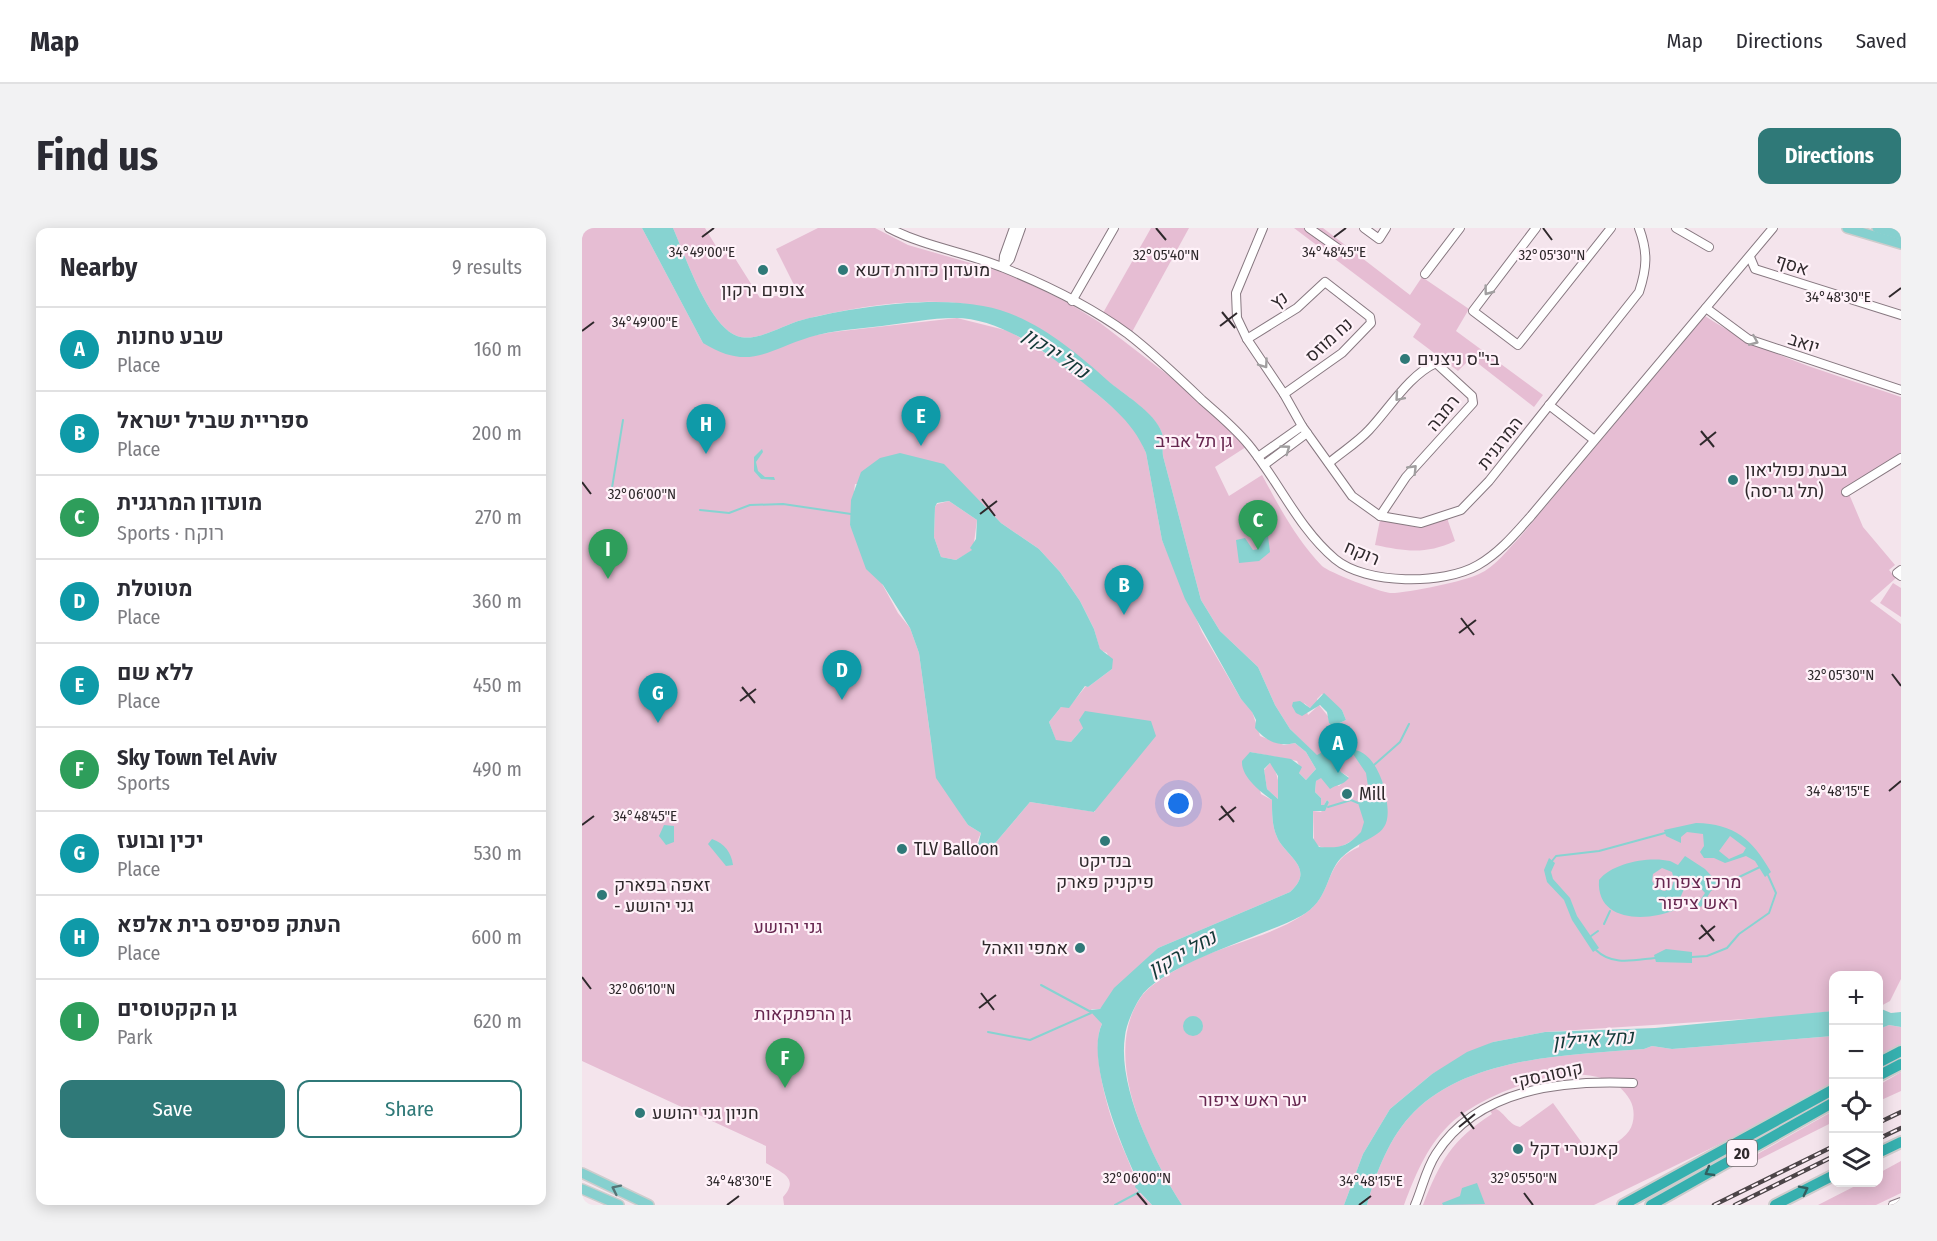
<!DOCTYPE html>
<html lang="en">
<head>
<meta charset="utf-8">
<style>
  body { margin:0; font-family:"Fira Sans Condensed",Heebo,sans-serif; background:#f2f2f3; color:#2b2b33 }
  .controls { position:absolute; right:18px; bottom:18px; display:grid; overflow:hidden; border-radius:12px; box-shadow:0 3px 15px #0003 }
  .controls button { width:54px; height:54px; display:grid; place-items:center; padding:0; border:0; border-bottom:2px solid #e1e1e2; background:#fff; color:#2b2b33; font:30px sans-serif }
  .you { position:absolute; left:597px; top:576px; width:21px; height:21px; margin:-15px; border:4px solid #fff; border-radius:50%; background:#1a73e8; box-shadow:0 0 0 9px #1a73e833 }
  .badge { display:grid; place-items:center; width:39px; height:39px; border-radius:50%; background:#2f7978; color:#fff; font-size:20px; font-weight:700 }
  .pin { position:absolute; translate:-50% -50px; filter:drop-shadow(0 2px 3px #0008) }
  .pin::after { content:''; position:absolute; top:32px; width:21px; height:18px; background:inherit; clip-path:polygon(0 0,100% 0,50% 100%) }
  .list { margin:0; padding:0; list-style:none }
  h2 { display:flex; justify-content:space-between; align-items:center; height:78px; margin:0; padding:0 24px; font-size:26px }
  h2 small { font-size:20px; font-weight:400; color:#7c7c81 }
  .list li { display:grid; grid-template-columns:39px 1fr auto; gap:18px; align-items:center; box-sizing:border-box; height:84px; padding:0 24px; border-top:2px solid #e1e1e2 }
  .list b { display:block; font-size:22px; white-space:nowrap }
  .list p { margin:0; font-size:20px; white-space:nowrap; color:#7c7c81 }
  .list em { font-size:20px; font-style:normal; color:#7c7c81 }
  .actions { display:flex; gap:12px; padding:18px 24px }
  .actions a { flex:1; padding:14px 0; border:2px solid #2f7978; border-radius:12px; text-align:center; font-size:21px; color:#2f7978 }
  .actions .main { background:#2f7978; color:#fff }
  .icon { flex:none; width:33px; height:33px; fill:none; stroke:currentColor; stroke-width:2; stroke-linecap:round; stroke-linejoin:round }
  .map { position:relative; flex:none; width:1319px; height:977px; overflow:hidden; border-radius:12px }
  header { display:flex; align-items:center; gap:36px; box-sizing:border-box; height:84px; padding:0 30px; background:#fff; border-bottom:2px solid #e1e1e2 }
  header strong { font-size:28px }
  nav { display:flex; gap:33px; margin-inline-start:auto; font-size:21px }
  .intro { display:flex; align-items:center; justify-content:space-between; box-sizing:border-box; height:144px; padding:0 36px }
  h1 { margin:0; font-size:42px }
  .button { padding:15px 27px; border-radius:12px; background:#2f7978; color:#fff; font-size:21px; font-weight:700 }
  main { display:flex; gap:36px; padding:0 36px }
  aside { flex:1; background:#fff; border-radius:12px; box-shadow:0 3px 15px #0003 }
  .map>svg:first-child { display:block }
</style>
</head>
<body>
<header>
<strong>Map</strong>
<nav><a>Map</a><a>Directions</a><a>Saved</a></nav>
</header>
<div class="intro"><h1>Find us</h1><a class="button">Directions</a></div>
<main>
<aside>
<h2>Nearby<small>9 results</small></h2>
<ul class="list">
<li><span class="badge" style="background:#0f9aa8">A</span><div><b>שבע טחנות</b><p>Place</p></div><em>160 m</em></li>
<li><span class="badge" style="background:#0f9aa8">B</span><div><b>ספריית שביל ישראל</b><p>Place</p></div><em>200 m</em></li>
<li><span class="badge" style="background:#2e9e5b">C</span><div><b>מועדון המרגנית</b><p>Sports · רוקח</p></div><em>270 m</em></li>
<li><span class="badge" style="background:#0f9aa8">D</span><div><b>מטוטלת</b><p>Place</p></div><em>360 m</em></li>
<li><span class="badge" style="background:#0f9aa8">E</span><div><b>ללא שם</b><p>Place</p></div><em>450 m</em></li>
<li><span class="badge" style="background:#2e9e5b">F</span><div><b>Sky Town Tel Aviv</b><p>Sports</p></div><em>490 m</em></li>
<li><span class="badge" style="background:#0f9aa8">G</span><div><b>יכין ובועז</b><p>Place</p></div><em>530 m</em></li>
<li><span class="badge" style="background:#0f9aa8">H</span><div><b>העתק פסיפס בית אלפא</b><p>Place</p></div><em>600 m</em></li>
<li><span class="badge" style="background:#2e9e5b">I</span><div><b>גן הקקטוסים</b><p>Park</p></div><em>620 m</em></li>
</ul>
<div class="actions"><a class="main">Save</a><a>Share</a></div>
</aside>
<div class="map">
<svg width="1319" height="977" viewBox="0 0 1319 977">
  <rect width="100%" height="100%" fill="#f4e4ec"/>
  <!-- green -->
  <g fill="#e6bdd3" fill-rule="evenodd">
    <path d="M0,0H60L121,115L229,108L251,104L375,90L427,103L476,133L534,182L552,200L559,213L564,225L580,312L620,404L659,471L670,483L678,508L702,517L713,515L724,524L734,541L724,552L717,545L718,539L715,533L668,524L679,566L690,572C690,585 690,598 695,609C702,627 735,640 708,664L576,720L518,781H509L520,796C508,819 525,881 535,905C542,925 553,943 555,962L570,977H202L201,969C218,950 200,945 184,935V918L0,833ZM273,256H379L419,295L457,321L478,344L498,373L512,401L518,422L525,425L530,441L506,459L504,458L487,479H479L467,494L474,513L489,514L501,500L513,584L448,574L403,627L395,614L399,605L386,597L377,583L350,521L337,425L328,400L316,385L268,297Z"/>
    <path d="M91,0H123L140,28L149,24L178,70L216,65L194,21L236,0H293L326,17L430,47L488,76L517,94L621,174L664,219L633,239L647,268L680,247C698,280 714,311 740,338C746,344 798,364 808,365C821,366 884,353 897,346C913,339 926,321 938,309L1123,88C1182,128 1252,146 1319,169V227L1267,266L1281,299L1313,337L1307,342L1314,350L1288,373L1319,396V751L1308,773L1297,779L1296,748H1252L1251,783L1208,788L963,804L911,814L850,846L808,881L781,926L762,977H600C566,924 518,828 559,769C568,755 600,738 615,731C649,715 689,708 721,687C747,670 743,649 758,632C763,626 770,622 777,619L779,605C768,616 747,628 732,615L731,583L739,584L747,574L745,572L742,577H739V570L733,564L734,553L739,549L757,558L767,549L759,544L746,522L735,528L708,501L693,477L676,439L638,403L619,372L581,228C580,221 582,212 580,205C573,185 534,160 517,147C495,131 463,102 439,91C373,62 288,75 220,92C201,97 174,115 155,108C126,97 103,27 91,0ZM740,466L760,482L764,492L753,497L737,477L726,487L722,475L728,480L736,475L735,471Z"/>
    <polygon points="569,0 607,0 550,104 521,85"/>
    <polygon points="712,0 741,0 828,67 840,49 887,81 874,103 961,167 952,179 889,130 876,143 831,109 839,96"/>
    <polygon points="367,273 395,292 391,322 374,332 359,329 352,309 353,279 355,276"/>
    <path d="M865,290L873,313C843,327 823,323 793,317L798,292L839,300Z"/>
    <polygon points="1311,355 1319,360 1319,389 1298,375"/>
    <path d="M688,535L691,537C695,546 700,563 696,571L685,561L682,542Z"/>
    <polygon points="1307,797 1319,799 1319,816 1297,828 1296,801"/>
    <path d="M1251,808V854L1144,913L1012,977H841C858,933 870,912 910,886L907,881L911,880C923,883 925,896 938,899L971,875L1011,930C1021,923 1040,913 1047,903C1053,895 1053,880 1048,872C1018,817 899,864 866,898C844,920 833,948 822,977H785C794,944 808,908 832,884C888,828 989,827 1062,821L1070,818L1090,821Z"/>
    <polygon points="1319,844 1319,863 1297,873 1297,857"/>
    <polygon points="1251,883 1251,894 1166,937 1165,932"/>
    <polygon points="1319,933 1319,965 1294,977 1236,977 1279,955 1296,954 1297,945"/>
  </g>
  <!-- water -->
  <g fill="#87d3d1" fill-rule="evenodd">
    <path d="M60,0H91C103,27 126,97 155,108C174,115 201,97 220,92C272,79 348,68 401,78C448,86 491,121 525,152C541,166 573,184 580,205C582,212 580,221 581,228L619,372L638,403L676,439L693,477L708,501L735,527L746,521L759,544L767,550C760,558 755,556 748,561L739,550L734,553L733,564L739,570V577H742L745,572L747,574L743,583H731V610L737,619C757,620 764,620 779,604L782,594L776,575L787,565L784,545L771,526L773,522C789,525 798,545 802,559C815,614 792,600 759,630C744,645 747,673 719,688C682,708 578,737 558,770C552,779 544,797 543,808C535,859 573,935 600,977H570L553,959L555,951C539,918 503,830 520,796L507,782L518,781L532,760L576,720L708,664C735,640 702,627 695,609C690,598 690,585 690,572C679,564 659,549 660,533L668,524L709,531L720,539L717,545L724,552L734,541L724,524L713,515C695,519 684,513 673,500L674,492L670,484L659,471L603,371L580,312L564,225C550,191 522,172 494,149C463,122 416,90 373,90C349,90 324,95 300,98C276,101 251,102 228,109C183,123 167,143 121,115ZM688,535L696,548V571L685,561L682,541Z"/>
    <polygon points="180,221 181,224 174,234 176,243 183,249 192,249 193,252 179,251 172,243 172,229"/>
    <path d="M318,225L362,236L419,295L457,321L478,344L498,373L512,401L518,421L531,431L530,441L506,459L503,458L487,480L479,479L467,494L474,512L489,514L501,500L497,492L503,483L569,493L574,508L512,584L448,574L403,627L395,620L399,605L386,597L354,550L337,425L328,400L301,357L284,341L268,297L269,272L279,244L298,230ZM367,273L395,292L394,311L388,320L390,322L374,332L359,329L352,309L353,279L355,275Z"/>
    <polygon points="686,308 688,324 677,333 657,335 654,312 663,310 671,322 676,321 676,310"/>
    <polygon points="742,465 760,482 764,492 751,498 747,495 745,484 738,477 720,488 714,485 710,478 711,474 718,473 728,480"/>
    <path d="M1114,595C1153,596 1170,611 1189,644L1183,649L1173,633L1164,628L1143,635L1132,630H1122L1118,624L1122,618L1121,606L1105,604L1099,609V615L1084,608L1082,602ZM1148,608L1164,620L1161,625L1147,631L1137,623Z"/>
    <polygon points="82,597 92,598 92,614 84,617 77,608"/>
    <path d="M130,611C143,616 149,624 151,637L144,638L126,616Z"/>
    <path d="M1103,628L1123,641L1138,657L1129,663L1119,679L1115,677L1123,665L1115,656L1102,661L1093,682C1064,694 1014,694 1017,652C1030,635 1067,628 1088,633C1091,634 1093,636 1096,637ZM1080,640L1090,644L1092,652L1090,659L1083,663L1075,661L1070,653L1071,646Z"/>
    <polygon points="967,630 973,635 969,644 971,651 988,670 995,688 1017,720 1011,724 990,692 982,672 965,654 962,642"/>
    <polygon points="1084,721 1110,724 1110,735 1074,734 1072,727"/>
    <polygon points="1297,780 1309,785 1319,784 1319,799 1307,797 1297,801"/>
    <path d="M1251,783V808L1090,821L1070,818L1062,821C989,827 888,828 832,884C808,908 794,944 785,977H762L781,926L808,881L850,846L885,824L911,814L963,804L1073,800Z"/>
    <circle cx="611" cy="798" r="10"/>
    <polygon points="895,955 903,976 861,977 860,975 878,968 880,960"/>
  </g>
  <g fill="none" stroke-linecap="round" stroke-linejoin="round">
    <!-- stream -->
    <g stroke="#87d3d1" stroke-width="2">
      <polygon points="28,265 31,266 30,268 28,268"/>
      <polyline points="29,266 41,192"/>
      <polyline points="118,282 147,285 168,277 201,276 269,286"/>
      <polyline points="792,537 818,514 827,496"/>
      <polyline points="777,567 780,573"/>
      <polyline points="746,579 769,572 776,575"/>
      <polyline points="970,633 974,628 1017,623 1083,605"/>
      <polyline points="1153,651 1178,639"/>
      <polyline points="1022,696 1028,683"/>
      <polyline points="1009,708 1016,703"/>
      <path d="M1014,722C1030,738 1052,732 1073,730"/>
      <polyline points="1110,729 1125,728 1145,720 1157,706 1187,685 1194,665 1186,647"/>
      <polyline points="459,757 509,784"/>
      <polyline points="406,804 448,812 509,785"/>
      <polyline points="533,977 559,963"/>
    </g>
    <!-- minor casing -->
    <g stroke="#877880" stroke-width="10">
      <g id="minor">
        <path d="M307,0C343,19 384,24 422,40C464,57 509,79 546,106C572,126 596,149 620,172C636,186 652,199 666,216C696,252 716,300 753,331C784,357 862,357 896,337C917,325 933,306 949,288L1191,0"/>
        <path d="M681,0L654,65L655,90L665,111L702,166L720,198L770,268L798,288L839,295L879,282L907,253L1057,64C1065,40 1066,24 1057,0"/>
        <polyline points="727,0 761,24"/>
        <polyline points="782,0 797,11 804,0"/>
        <polyline points="954,0 891,83 936,117 1029,0"/>
        <polyline points="1094,0 1127,19"/>
        <polyline points="1168,29 1173,41 1319,87"/>
        <polyline points="421,39 428,31 439,0"/>
        <polyline points="421,39 422,28 432,0"/>
        <polyline points="843,46 878,0"/>
        <polyline points="490,73 532,0"/>
        <polyline points="1124,80 1166,111 1319,162"/>
        <polyline points="665,111 715,80 743,54 788,89 789,95 760,125 702,166"/>
        <polyline points="967,177 1011,211"/>
        <polyline points="676,229 720,198"/>
        <path d="M747,235C760,224 776,214 787,202C807,181 827,147 854,135L890,168L891,175L824,249L798,288"/>
        <polyline points="682,237 725,205"/>
        <polyline points="1264,264 1319,230"/>
        <polyline points="1319,342 1315,345 1319,348"/>
        <path d="M833,977C840,961 844,941 854,926C896,860 981,852 1051,855"/>
        <polyline points="1311,977 1319,974"/>
      </g>
    </g>
    <!-- major casing -->
    <g stroke="#cdcccc" stroke-width="12">
      <g id="major">
        <polyline points="1265,0 1319,16"/>
        <polyline points="1295,0 1319,7"/>
        <polyline points="0,945 67,977"/>
        <polyline points="0,961 37,977"/>
      </g>
    </g>
    <!-- highway casing -->
    <g stroke="#cdcccc" stroke-width="14">
      <g id="highway">
        <polyline points="1296,835 1319,823"/>
        <polyline points="1296,848 1319,836"/>
        <polyline points="1296,925 1319,914"/>
        <polyline points="1041,977 1252,861"/>
        <polyline points="1069,977 1252,874"/>
        <polyline points="1193,977 1252,947"/>
      </g>
    </g>
    <!-- minor -->
    <use href="#minor" stroke="#fff" stroke-width="8"/>
    <!-- major -->
    <use href="#major" stroke="#86d0cf" stroke-width="9"/>
    <!-- highway -->
    <use href="#highway" stroke="#36b0af" stroke-width="10"/>
    <!-- rail casing -->
    <g stroke="#4c4548" stroke-width="4.5">
      <g id="rail">
        <polyline points="1296,895 1319,884"/>
        <polyline points="1296,911 1319,900"/>
        <polyline points="1132,977 1252,918"/>
        <polyline points="1153,977 1252,928"/>
      </g>
    </g>
    <!-- rail -->
    <use href="#rail" stroke="#fff2f9" stroke-width="2" stroke-dasharray="7" stroke-linecap="butt"/>
  </g>
  <!-- one-way arrows -->
  <defs><path id="oneway-chevron" d="M-2-3.5L2.5 0L-2 3.5" fill="none" stroke-width="1.6" stroke-linecap="round" stroke-linejoin="round" transform="scale(1.5)"/></defs>
  <g stroke="#a19fa0">
    <use href="#oneway-chevron" transform="translate(906 63) rotate(127)"/>
    <use href="#oneway-chevron" transform="translate(1172 113) rotate(23)"/>
    <use href="#oneway-chevron" transform="translate(682 136) rotate(55)"/>
    <use href="#oneway-chevron" transform="translate(817 169) rotate(131)"/>
    <use href="#oneway-chevron" transform="translate(704 221) rotate(-36)"/>
    <use href="#oneway-chevron" transform="translate(831 241) rotate(-46)"/>
  </g>
  <g stroke="#325f60">
    <use href="#oneway-chevron" transform="translate(1127 944) rotate(150)"/>
    <use href="#oneway-chevron" transform="translate(1222 962) rotate(-27)"/>
  </g>
  <use stroke="#567475" href="#oneway-chevron" transform="translate(34 961) rotate(-154)"/>
  <!-- ticks -->
  <path fill="none" stroke="#2f292c" stroke-width="2" d="M574,0L584,12M961,0L970,12M120,9L132,0M752,9L764,0M1307,69L1319,60M640,84L653,100M638,98L655,85M0,103L12,94M1119,203L1132,219M1118,217L1134,204M0,254L9,266M400,271L413,288M398,286L415,273M879,390L892,407M877,405L894,392M1310,446L1319,458M160,459L173,475M158,473L174,461M1307,563L1319,553M639,578L652,594M637,592L654,579M0,597L12,588M1119,697L1132,713M1117,711L1133,698M0,749L9,761M399,765L412,782M397,780L414,767M879,884L892,901M877,899L893,886M555,965L565,977M942,965L951,977M145,977L157,968M777,977L789,968"/>
  <!-- markers -->
  <g fill="#2f7978" stroke="#fff2f9" stroke-width="2">
    <circle cx="181" cy="42" r="6"/>
    <circle cx="261" cy="42" r="6"/>
    <circle cx="823" cy="131" r="6"/>
    <circle cx="1151" cy="252" r="6"/>
    <circle cx="765" cy="566" r="6"/>
    <circle cx="523" cy="613" r="6"/>
    <circle cx="320" cy="621" r="6"/>
    <circle cx="20" cy="667" r="6"/>
    <circle cx="498" cy="720" r="6"/>
    <circle cx="58" cy="885" r="6"/>
    <circle cx="936" cy="921" r="6"/>
  </g>
  <g text-anchor="middle" stroke-width="4.5" stroke-linejoin="round" paint-order="stroke">
    <!-- shield labels -->
    <rect fill="#fff2f9" stroke="#6d656a" stroke-width="1.5" x="1145" y="912" width="30" height="26" rx="4.5"/>
    <g font-size="16" font-weight="bold" fill="#2f292c">
      <text x="1160" y="931">20</text>
    </g>
    <!-- street labels -->
    <g font-size="18" fill="#2f292c" stroke="#fff2f9">
      <text transform="translate(1210 37) rotate(18)" y="6">אסף</text>
      <text transform="translate(697 72) rotate(-34)" y="6">נץ</text>
      <text transform="translate(747 112) rotate(-42)" y="6">נח מוזס</text>
      <text transform="translate(1222 115) rotate(18)" y="6">יואב</text>
      <text transform="translate(861 185) rotate(-51)" y="6">רמבה</text>
      <text transform="translate(918 215) rotate(-52)" y="6">המרגנית</text>
      <text transform="translate(780 325) rotate(23)" y="6">רוקח</text>
      <text transform="translate(966 847) rotate(-12)" y="6">קוסובסקי</text>
    </g>
    <!-- poi labels -->
    <g font-size="18" fill="#2f292c" stroke="#fff2f9" text-anchor="start">
      <text x="273" y="48">מועדון כדורת דשא</text>
      <text x="181" y="68" text-anchor="middle">צופים ירקון</text>
      <text x="835" y="137">בי"ס ניצנים</text>
      <text x="1163" y="248">גבעת נפוליאון<tspan x="1163" dy="21">(תל גריסה)</tspan></text>
      <text x="777" y="572">Mill</text>
      <text x="332" y="627">TLV Balloon</text>
      <text x="523" y="639" text-anchor="middle">בנדיקט<tspan x="523" dy="21">פיקניק פארק</tspan></text>
      <text x="32" y="663">זאפה בפארק<tspan x="32" dy="21">- גני יהושע</tspan></text>
      <text x="486" y="726" text-anchor="end">אמפי וואהל</text>
      <text x="70" y="891">חניון גני יהושע</text>
      <text x="948" y="927">קאנטרי דקל</text>
    </g>
    <!-- park labels -->
    <g font-size="18" fill="#66264f" stroke="#fff2f9">
      <text x="612" y="219">גן תל אביב</text>
      <text x="1116" y="660">מרכז צפרות<tspan x="1116" dy="21">ראש ציפור</tspan></text>
      <text x="206" y="705">גני יהושע</text>
      <text x="221" y="792">גן הרפתקאות</text>
      <text x="671" y="878">יער ראש ציפור</text>
    </g>
    <!-- water labels -->
    <g font-size="20" font-style="italic" fill="#143938" stroke="#fff2f9">
      <text transform="translate(474 125) rotate(34)" y="7">נחל ירקון</text>
      <text transform="translate(600 725) rotate(-29)" y="7">נחל ירקון</text>
      <text transform="translate(1011 811) rotate(-4)" y="7">נחל איילון</text>
    </g>
  </g>
  <g font-size="15" text-anchor="middle" fill="#2f292c" stroke="#fff2f9" stroke-width="4.5" stroke-linejoin="round" paint-order="stroke">
    <text x="120" y="29">34°49'00"E</text>
    <text x="752" y="29">34°48'45"E</text>
    <text x="584" y="32">32°05'40"N</text>
    <text x="970" y="32">32°05'30"N</text>
    <text x="1256" y="74">34°48'30"E</text>
    <text x="63" y="99">34°49'00"E</text>
    <text x="60" y="271">32°06'00"N</text>
    <text x="1259" y="452">32°05'30"N</text>
    <text x="1256" y="568">34°48'15"E</text>
    <text x="63" y="593">34°48'45"E</text>
    <text x="60" y="766">32°06'10"N</text>
    <text x="555" y="955">32°06'00"N</text>
    <text x="942" y="955">32°05'50"N</text>
    <text x="157" y="958">34°48'30"E</text>
    <text x="789" y="958">34°48'15"E</text>
  </g>
</svg>
<div class="controls">
<button>+</button>
<button>−</button>
<button><svg class="icon" aria-label="locate" viewBox="0 0 24 24"><circle cx="12" cy="12" r="6"/><path d="M12 2v4M12 18v4M2 12h4M18 12h4"/></svg></button>
<button><svg class="icon" aria-label="layers" viewBox="0 0 24 24"><path d="M12 4l9 5-9 5-9-5zM3 14l9 5 9-5"/></svg></button>
</div>
<div class="you"></div>
<div class="pin badge" style="left:756px;top:545px;background:#0f9aa8">A</div>
<div class="pin badge" style="left:542px;top:387px;background:#0f9aa8">B</div>
<div class="pin badge" style="left:676px;top:322px;background:#2e9e5b">C</div>
<div class="pin badge" style="left:260px;top:472px;background:#0f9aa8">D</div>
<div class="pin badge" style="left:339px;top:218px;background:#0f9aa8">E</div>
<div class="pin badge" style="left:203px;top:860px;background:#2e9e5b">F</div>
<div class="pin badge" style="left:76px;top:495px;background:#0f9aa8">G</div>
<div class="pin badge" style="left:124px;top:226px;background:#0f9aa8">H</div>
<div class="pin badge" style="left:26px;top:351px;background:#2e9e5b">I</div>
</div>
</main>
</body>
</html>
